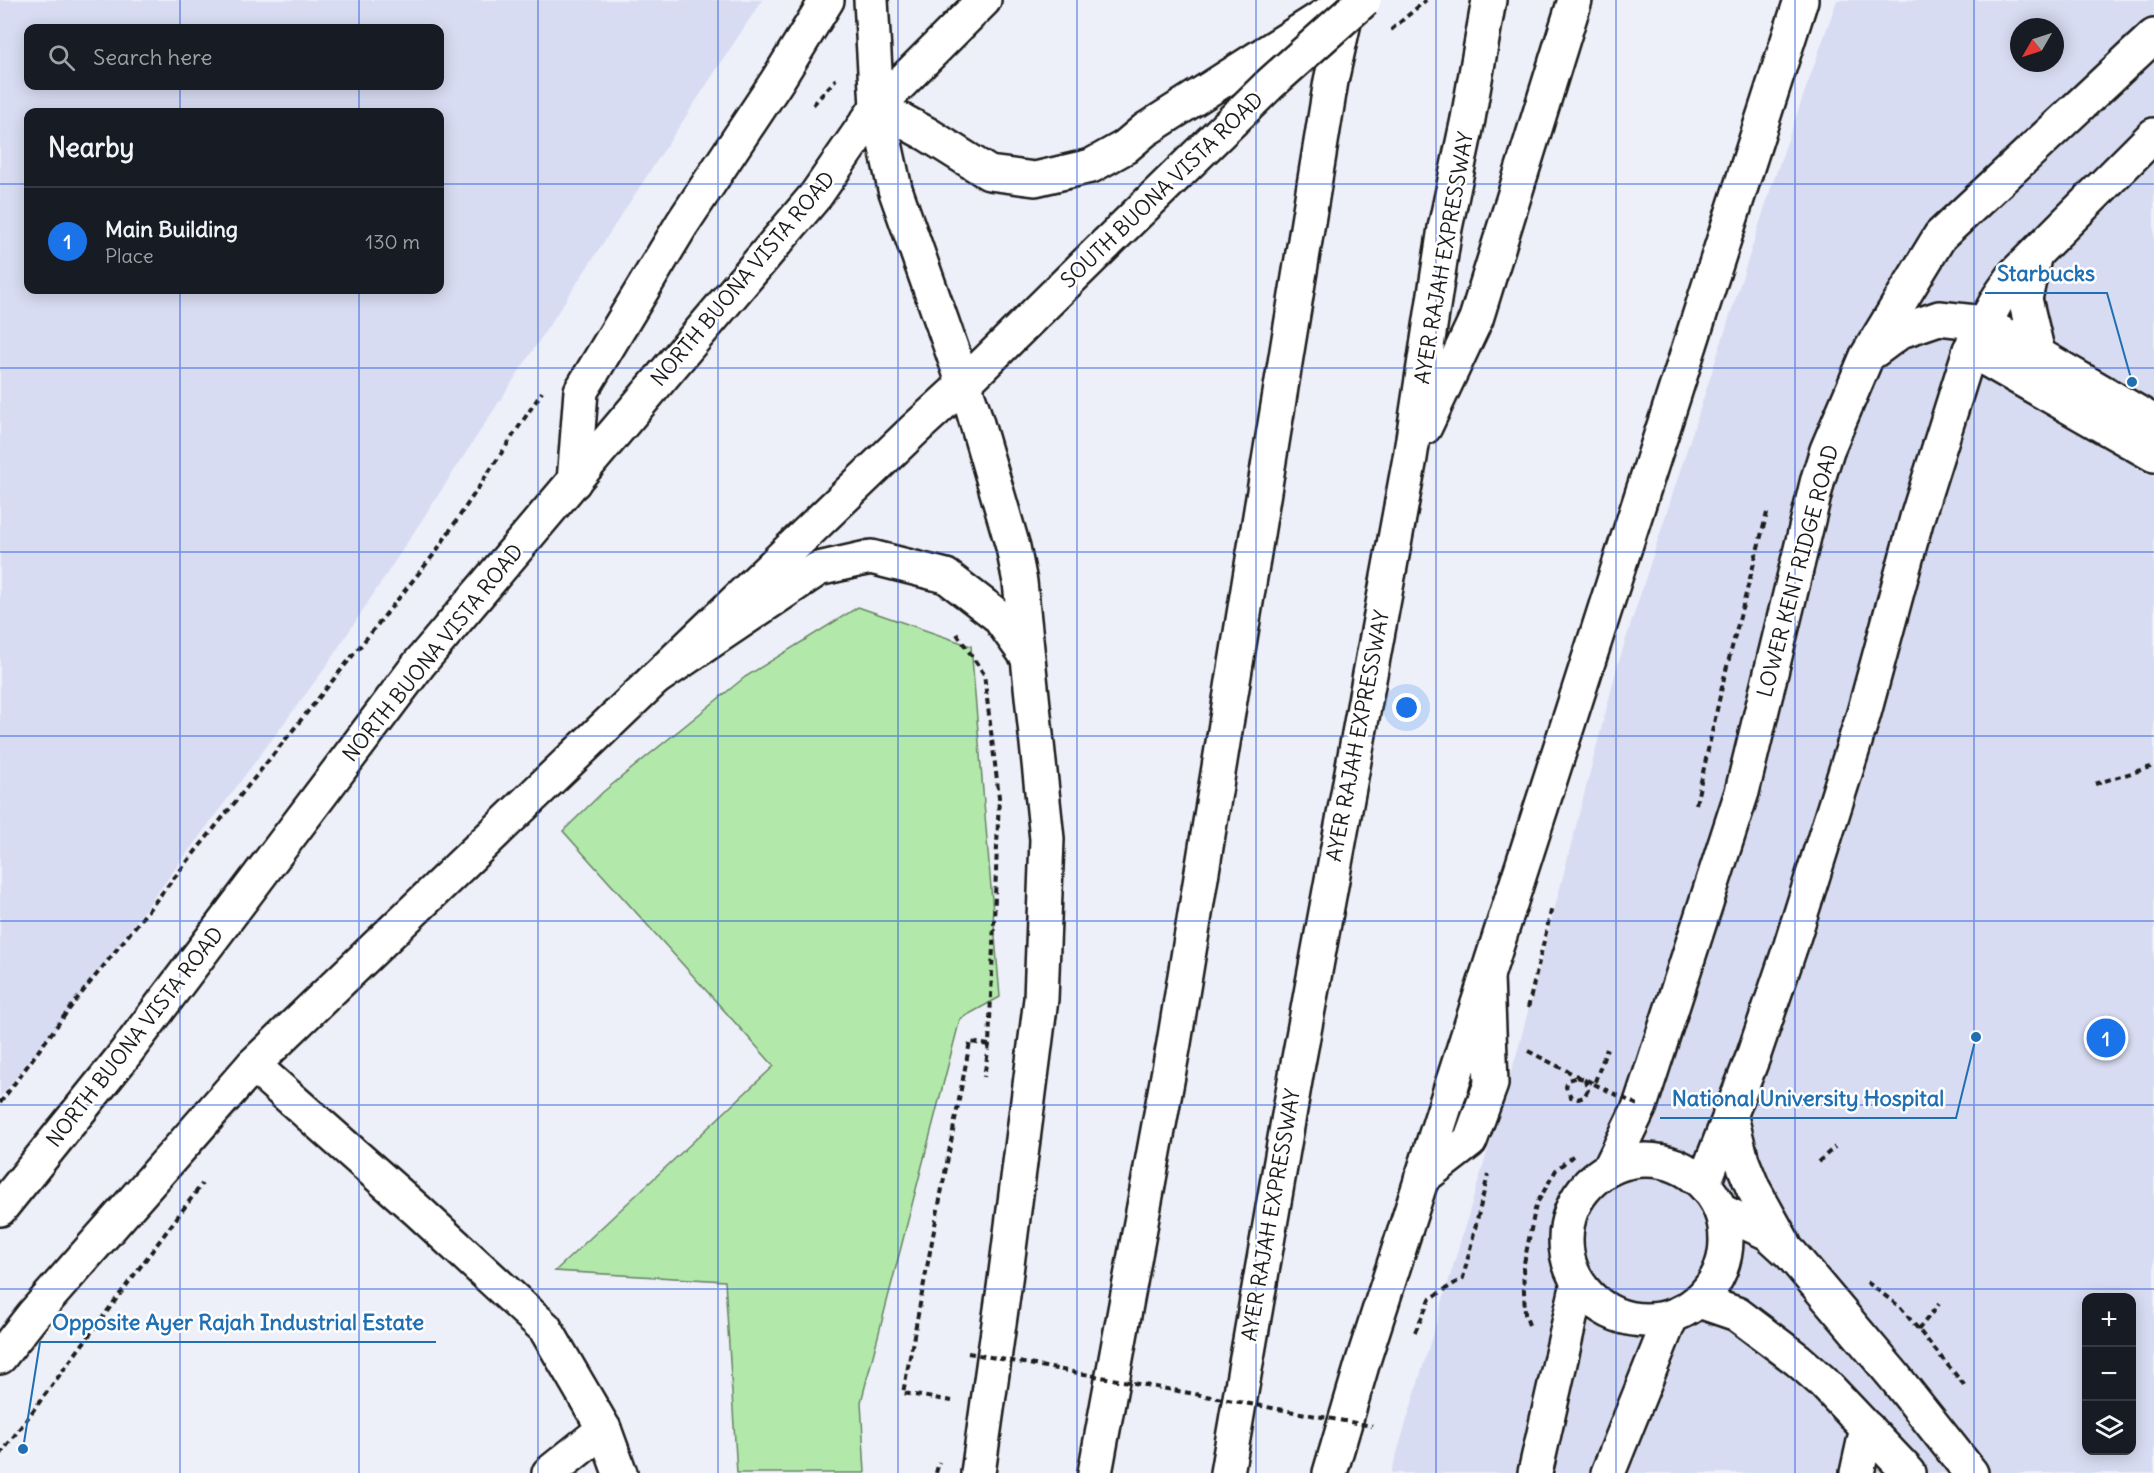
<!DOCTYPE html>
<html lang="en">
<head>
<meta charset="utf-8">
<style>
  body { margin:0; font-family:Delius,sans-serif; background:#20242c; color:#f1f3f6 }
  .controls { position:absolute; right:18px; bottom:18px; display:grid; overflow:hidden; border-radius:12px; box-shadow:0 3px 15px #0003 }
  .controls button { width:54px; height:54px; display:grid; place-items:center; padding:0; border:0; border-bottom:2px solid #363941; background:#171b24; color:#f1f3f6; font:30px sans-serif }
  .compass { position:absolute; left:2010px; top:18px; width:54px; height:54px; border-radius:50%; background:#171b24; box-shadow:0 3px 15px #0003; rotate:231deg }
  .you { position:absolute; left:1407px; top:708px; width:21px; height:21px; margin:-15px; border:4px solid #fff; border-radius:50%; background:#1a73e8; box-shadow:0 0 0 9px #1a73e833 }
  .badge { display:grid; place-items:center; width:39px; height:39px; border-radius:50%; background:#1a73e8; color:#fff; font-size:20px; font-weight:700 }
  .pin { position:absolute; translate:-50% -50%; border:3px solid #fff; box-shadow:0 2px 6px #0006 }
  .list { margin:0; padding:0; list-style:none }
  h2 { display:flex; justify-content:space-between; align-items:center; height:78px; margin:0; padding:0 24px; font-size:26px }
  h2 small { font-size:20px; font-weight:400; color:#9ea1a6 }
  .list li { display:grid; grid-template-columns:39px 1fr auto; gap:18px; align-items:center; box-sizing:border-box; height:108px; padding:0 24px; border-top:2px solid #363941 }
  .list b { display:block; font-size:22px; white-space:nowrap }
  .list p { margin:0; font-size:20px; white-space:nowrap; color:#9ea1a6 }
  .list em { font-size:20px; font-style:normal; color:#9ea1a6 }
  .icon { flex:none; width:33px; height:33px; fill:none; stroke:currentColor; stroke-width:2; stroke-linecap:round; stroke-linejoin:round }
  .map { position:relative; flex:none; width:2154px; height:1473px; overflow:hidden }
  .search { position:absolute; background:#171b24; box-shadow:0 3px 15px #0003; left:24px; top:24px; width:420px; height:66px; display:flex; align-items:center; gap:15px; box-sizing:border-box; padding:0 21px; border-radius:12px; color:#9ea1a6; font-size:22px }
  .panel { position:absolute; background:#171b24; box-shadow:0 3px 15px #0003; left:24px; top:108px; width:420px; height:186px; border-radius:12px }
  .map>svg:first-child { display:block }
</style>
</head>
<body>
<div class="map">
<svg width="2154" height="1473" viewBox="0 0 2154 1473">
  <rect width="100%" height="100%" fill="#edeff9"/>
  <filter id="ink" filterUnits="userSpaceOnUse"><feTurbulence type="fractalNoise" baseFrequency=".0167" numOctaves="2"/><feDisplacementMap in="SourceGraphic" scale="12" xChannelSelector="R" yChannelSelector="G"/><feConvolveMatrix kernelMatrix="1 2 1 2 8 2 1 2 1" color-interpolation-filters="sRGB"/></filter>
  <g filter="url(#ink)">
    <!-- built -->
    <g fill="#d7dcf2" fill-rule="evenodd">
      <path d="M0,0H762L325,668L40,1050L0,1097ZM28,28H440V86H28ZM28,112H440V290H28Z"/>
      <path d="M1837,0H2154V1473H1391L1519,1046L1618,664L1772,185ZM2019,27H2055V63H2019ZM2086,1298H2132V1450H2086Z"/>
    </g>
    <!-- green -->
    <polygon fill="#b2e9ab" stroke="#678264" stroke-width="1.5" points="858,607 971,646 1000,997 960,1019 861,1402 865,1473 737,1473 725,1281 555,1271 774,1066 563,831 603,792 745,677"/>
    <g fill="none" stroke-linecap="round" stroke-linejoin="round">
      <!-- minor casing -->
      <g stroke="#1c1c1c" stroke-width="38">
        <g id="minor">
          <polyline points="2034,258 2025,299 2038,353"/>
          <polyline points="1970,350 2154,455"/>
          <polyline points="1874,351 1901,331 1939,318 1984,323 2154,422"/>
          <polyline points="253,1065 417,1210 545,1328 604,1429 620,1473"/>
          <polyline points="1730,1113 1742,1161 1753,1188 1784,1244"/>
          <circle cx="1646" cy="1240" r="80"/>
          <polyline points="1611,1166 1640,1106 1742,792 1818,479 1827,450 1867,356 1940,236 2154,36"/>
          <polyline points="1421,1179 1470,1141 1491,1084 1487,977"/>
          <polyline points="1704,1183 1753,1057 1791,945 1864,713 1917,518 1970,350 1999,297 2015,274 2154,135"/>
          <polyline points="1721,1211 1768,1233 1791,1254 1894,1376 1971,1473"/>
          <polyline points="1699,1301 1737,1314 1798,1360 1822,1381 1909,1473"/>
          <polyline points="549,1473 604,1429"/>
          <polyline points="1535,1473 1578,1283"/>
          <polyline points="1608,1473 1671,1317"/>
          <polyline points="1857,1473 1867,1428"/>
        </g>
      </g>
      <!-- major casing -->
      <g stroke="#1c1c1c" stroke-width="38">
        <g id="major">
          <polyline points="0,1209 121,1059 419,664 816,195 877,107 984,0"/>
          <polyline points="0,1357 33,1315 253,1065 914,430 964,384 1107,243"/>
        </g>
      </g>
      <!-- highway casing -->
      <g stroke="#1c1c1c" stroke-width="38">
        <g id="highway">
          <polyline points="871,0 877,107 895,189 973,410 1013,547 1020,582 1047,839 1041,999 1004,1288 978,1473"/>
          <polyline points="877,107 927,134 989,173 1035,179 1091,166 1125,147 1145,130 1349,0"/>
          <polyline points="1425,427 1476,319 1575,0"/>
          <polyline points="574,482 581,391 682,224 777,81 827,0"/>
          <polyline points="656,678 818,569 871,557 946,576 998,616 1026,655"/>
          <polyline points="1095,1473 1174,1043 1331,81 1349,0"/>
          <polyline points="1227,1473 1297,1069 1410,458 1445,228 1468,119 1489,0"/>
          <polyline points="1330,1473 1364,1358 1801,0"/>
        </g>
      </g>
      <!-- path -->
      <g stroke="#1c1c1c" stroke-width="4" stroke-dasharray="6 4.5" stroke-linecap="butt">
        <polyline points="1391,30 1426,0"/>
        <polyline points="813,105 836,79"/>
        <polyline points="957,634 984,674 999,797 989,1045 984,1077"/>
        <polyline points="2095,784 2154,766"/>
        <polyline points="1696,804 1724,678 1767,513"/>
        <polyline points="1528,1008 1552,907"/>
        <polyline points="1528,1051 1585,1080 1588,1090 1584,1097 1578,1099 1571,1097 1566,1087 1568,1080 1577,1077"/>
        <polyline points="1587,1080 1594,1084 1607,1049"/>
        <polyline points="0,1103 73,1004 435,553 542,392"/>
        <polyline points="1818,1162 1835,1147"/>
        <polyline points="1867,1282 1900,1307 1965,1386"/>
        <polyline points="1529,1325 1525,1314 1523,1268 1536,1205 1556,1170 1575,1154"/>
        <polyline points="1918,1330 1939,1304"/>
        <polyline points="1415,1332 1430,1299 1463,1278 1488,1175"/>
        <polyline points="952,1401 903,1393 970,1042 989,1045"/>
        <polyline points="0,1455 202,1184"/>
        <polyline points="936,1473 939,1462"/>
      </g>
      <!-- minor -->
      <use href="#minor" stroke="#fff" stroke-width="33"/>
      <!-- major -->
      <use href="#major" stroke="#fff" stroke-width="33"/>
      <!-- highway -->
      <use href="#highway" stroke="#fff" stroke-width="33"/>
      <!-- major-bridge casing -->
      <g stroke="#1c1c1c" stroke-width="38" stroke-linecap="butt">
        <polyline id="major-bridge" points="1107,243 1270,84 1364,0"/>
      </g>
      <!-- path-bridge -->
      <g stroke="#1c1c1c" stroke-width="4" stroke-dasharray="6 4.5" stroke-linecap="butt">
        <polyline points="1577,1077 1587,1080"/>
        <polyline points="1594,1084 1640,1106"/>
        <polyline points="968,1353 1372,1426"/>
      </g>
      <!-- major-bridge -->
      <use href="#major-bridge" stroke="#fff" stroke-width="33"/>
    </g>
  </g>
  <!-- grid -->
  <path fill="none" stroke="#1d4ed8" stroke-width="1.5" stroke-opacity="0.55" d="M180,0V28M359,0V28M538,0V1473M718,0V1473M898,0V1473M1077,0V1473M1256,0V1473M1436,0V1473M1616,0V1473M1795,0V1473M1974,0V1473M180,86V112M359,86V112M0,184H28M440,184H2154M180,290V1473M359,290V1473M0,368H2154M0,552H2154M0,736H2154M0,921H2154M0,1105H2154M0,1289H2154"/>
  <g text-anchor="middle" stroke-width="5" stroke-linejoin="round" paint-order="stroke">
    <!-- street labels -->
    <g font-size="21" fill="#1c1c1c" stroke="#fff">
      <text transform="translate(1162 190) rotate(-44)" y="7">SOUTH BUONA VISTA ROAD</text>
      <text transform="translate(1444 258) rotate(-80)" y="7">AYER RAJAH EXPRESSWAY</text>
      <text transform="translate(743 279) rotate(-50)" y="7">NORTH BUONA VISTA ROAD</text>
      <text transform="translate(1798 571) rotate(-75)" y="7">LOWER KENT RIDGE ROAD</text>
      <text transform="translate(433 653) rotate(-51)" y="7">NORTH BUONA VISTA ROAD</text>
      <text transform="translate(1358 736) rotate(-79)" y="7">AYER RAJAH EXPRESSWAY</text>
      <text transform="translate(135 1037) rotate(-52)" y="7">NORTH BUONA VISTA ROAD</text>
      <text transform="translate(1271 1215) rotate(-80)" y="7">AYER RAJAH EXPRESSWAY</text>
    </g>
  </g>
  <!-- callouts -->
  <path fill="none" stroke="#1f6fb2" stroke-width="2" d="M2132 382L2107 293H1985M1976 1037L1956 1118H1660M23 1449L40 1342H436"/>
  <g fill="#1f6fb2" stroke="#fff" stroke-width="2">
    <circle cx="2132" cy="382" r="6"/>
    <circle cx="1976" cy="1037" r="6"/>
    <circle cx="23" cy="1449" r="6"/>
  </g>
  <g font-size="22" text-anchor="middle" font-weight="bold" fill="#1f6fb2" stroke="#fff" stroke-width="5" stroke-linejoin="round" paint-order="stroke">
    <text x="2046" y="281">Starbucks</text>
    <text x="1808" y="1106">National University Hospital</text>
    <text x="238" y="1330">Opposite Ayer Rajah Industrial Estate</text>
  </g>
</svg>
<div class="controls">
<button>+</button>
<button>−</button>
<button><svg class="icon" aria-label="layers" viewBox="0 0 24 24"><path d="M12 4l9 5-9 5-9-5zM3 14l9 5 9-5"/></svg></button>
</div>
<svg class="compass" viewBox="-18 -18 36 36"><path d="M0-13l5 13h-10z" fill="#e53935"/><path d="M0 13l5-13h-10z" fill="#9ea1a6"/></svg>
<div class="you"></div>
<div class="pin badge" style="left:2106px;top:1038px">1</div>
<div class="search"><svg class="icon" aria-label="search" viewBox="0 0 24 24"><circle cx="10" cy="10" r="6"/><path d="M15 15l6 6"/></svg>Search here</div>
<section class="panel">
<h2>Nearby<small></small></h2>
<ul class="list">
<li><span class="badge">1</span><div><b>Main Building</b><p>Place</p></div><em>130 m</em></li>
</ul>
</section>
</div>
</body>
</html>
